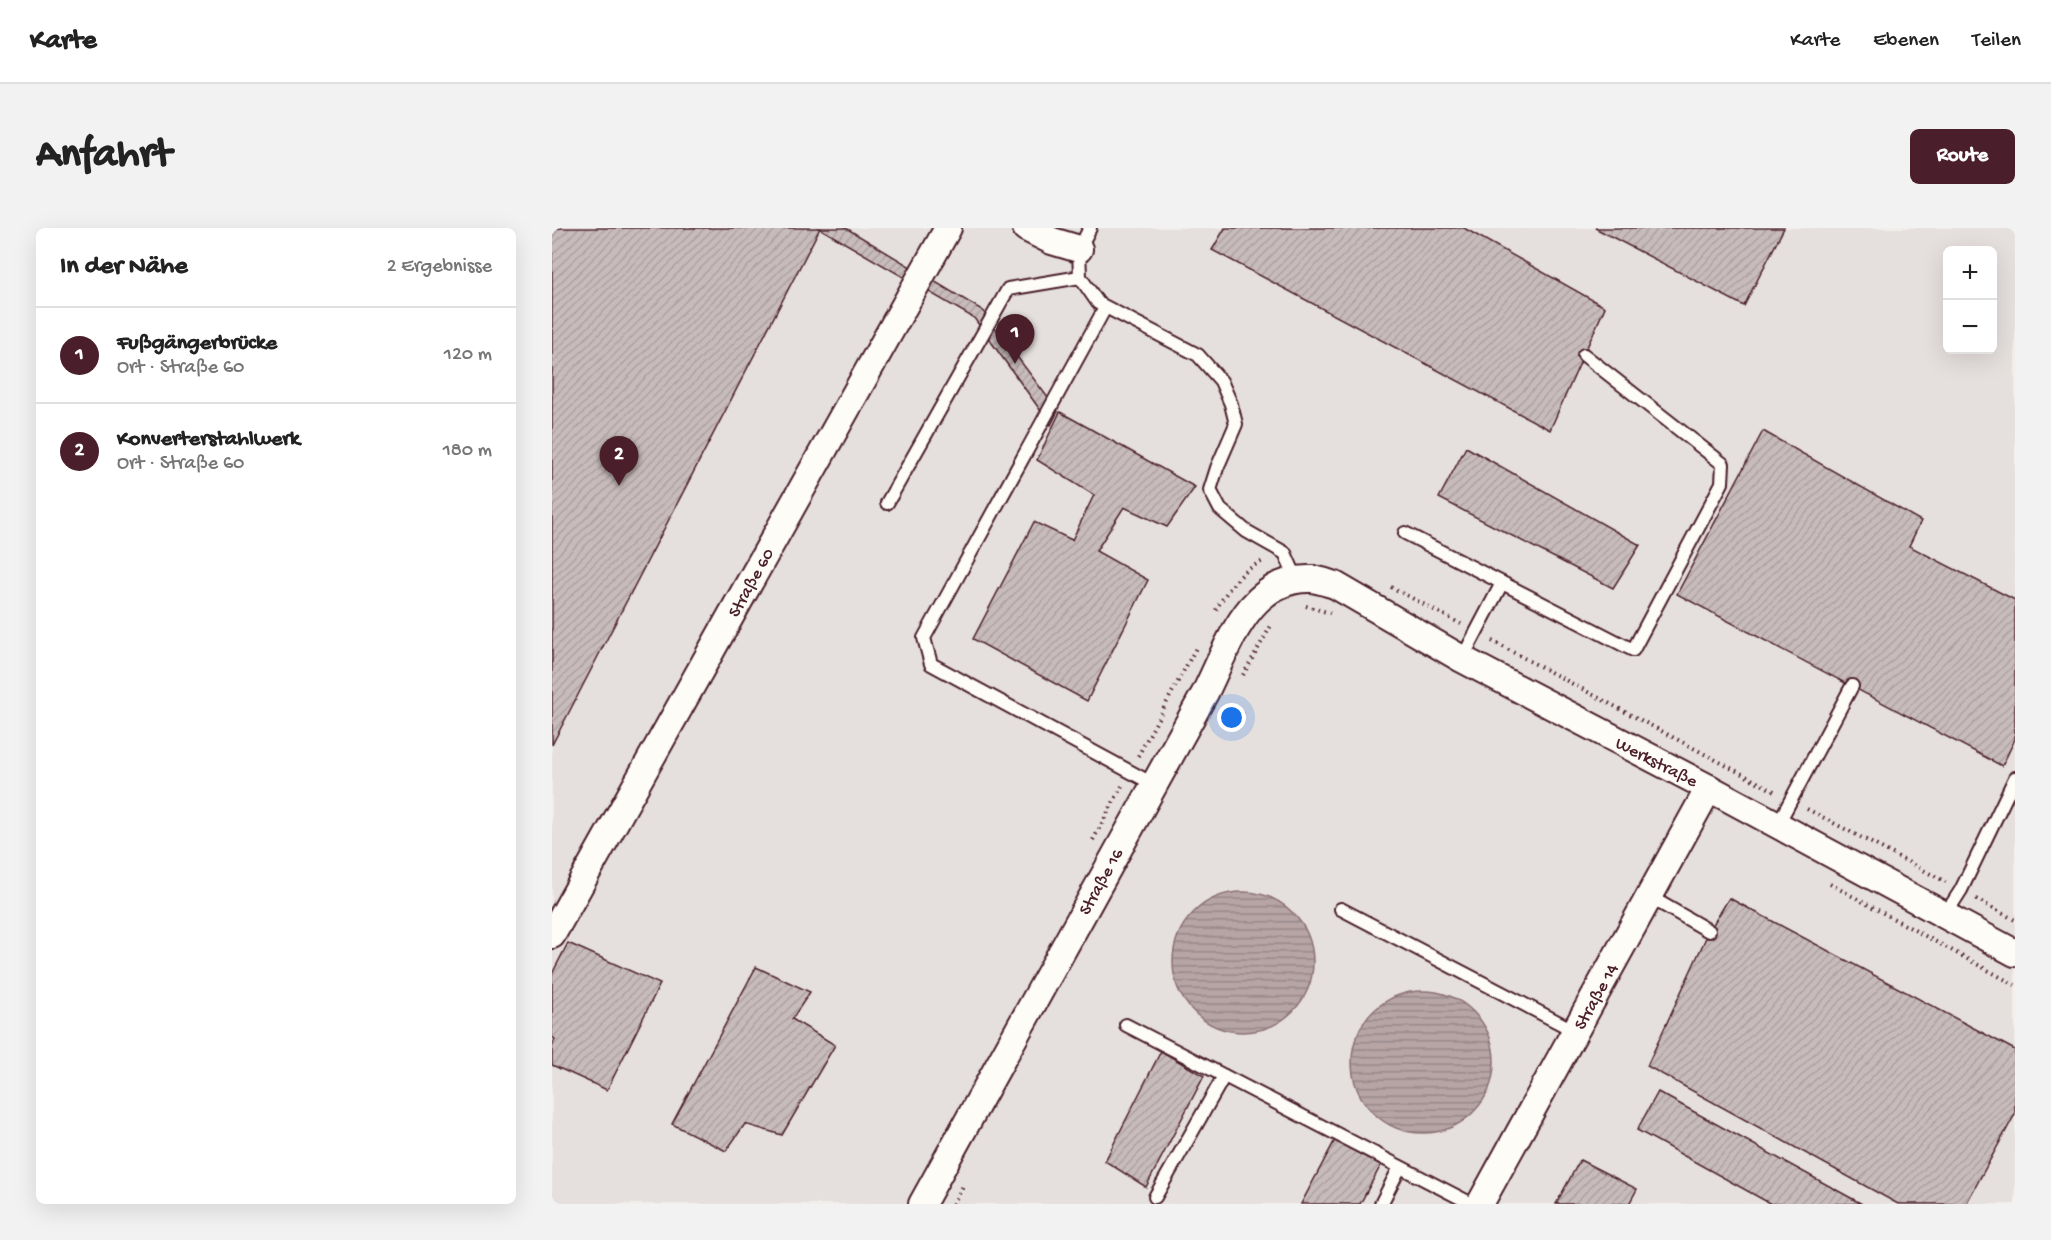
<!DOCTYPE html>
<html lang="de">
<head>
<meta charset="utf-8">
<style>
  body { margin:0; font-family:"Gochi Hand",sans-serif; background:#f2f2f2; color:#222 }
  .controls { position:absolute; right:18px; top:18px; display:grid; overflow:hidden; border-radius:9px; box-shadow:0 6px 24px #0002 }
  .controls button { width:54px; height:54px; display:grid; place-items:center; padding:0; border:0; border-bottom:2px solid #e0e0e0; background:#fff; color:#222; font:30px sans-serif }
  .you { position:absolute; left:680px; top:490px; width:21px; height:21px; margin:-15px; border:4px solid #fff; border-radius:50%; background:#1a73e8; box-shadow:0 0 0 9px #1a73e833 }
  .badge { display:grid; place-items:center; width:39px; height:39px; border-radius:50%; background:#4a1f2b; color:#fff; font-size:20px; font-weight:700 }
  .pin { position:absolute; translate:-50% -50px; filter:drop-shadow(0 2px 3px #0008) }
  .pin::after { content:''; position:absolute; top:32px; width:21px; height:18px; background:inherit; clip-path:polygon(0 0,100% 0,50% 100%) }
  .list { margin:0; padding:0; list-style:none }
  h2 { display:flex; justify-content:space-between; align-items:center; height:78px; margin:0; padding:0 24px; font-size:26px }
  h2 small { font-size:20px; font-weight:400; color:#767676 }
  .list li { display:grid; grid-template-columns:39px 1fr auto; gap:18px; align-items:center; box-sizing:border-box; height:96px; padding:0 24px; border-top:2px solid #e0e0e0 }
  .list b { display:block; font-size:22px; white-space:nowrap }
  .list p { margin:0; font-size:20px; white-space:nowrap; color:#767676 }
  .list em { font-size:20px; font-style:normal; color:#767676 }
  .map { position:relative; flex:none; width:1463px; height:976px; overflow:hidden; border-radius:9px }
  header { display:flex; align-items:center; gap:36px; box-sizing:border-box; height:84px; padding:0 30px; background:#fff; border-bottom:2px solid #e0e0e0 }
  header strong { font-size:28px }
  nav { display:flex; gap:33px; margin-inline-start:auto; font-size:21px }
  .intro { display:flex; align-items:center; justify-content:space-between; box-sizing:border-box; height:144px; padding:0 36px }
  h1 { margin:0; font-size:42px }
  .button { padding:15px 27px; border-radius:9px; background:#4a1f2b; color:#fff; font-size:21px; font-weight:700 }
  main { display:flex; gap:36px; padding:0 36px }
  aside { flex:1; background:#fff; border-radius:9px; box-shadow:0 6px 24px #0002 }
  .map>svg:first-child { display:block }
</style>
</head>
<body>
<header>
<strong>Karte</strong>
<nav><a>Karte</a><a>Ebenen</a><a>Teilen</a></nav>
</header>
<div class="intro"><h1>Anfahrt</h1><a class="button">Route</a></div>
<main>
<aside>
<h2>In der Nähe<small>2 Ergebnisse</small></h2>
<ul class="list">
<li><span class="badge">1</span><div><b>Fußgängerbrücke</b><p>Ort · Straße 60</p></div><em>120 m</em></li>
<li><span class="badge">2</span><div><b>Konverterstahlwerk</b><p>Ort · Straße 60</p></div><em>180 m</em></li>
</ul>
</aside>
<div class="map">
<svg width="1463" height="976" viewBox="0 0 1463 976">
  <defs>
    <pattern id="water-rules" width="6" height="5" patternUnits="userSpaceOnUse" patternTransform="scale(1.5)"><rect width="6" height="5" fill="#b7a5a6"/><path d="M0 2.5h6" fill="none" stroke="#978687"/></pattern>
    <pattern id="building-hatch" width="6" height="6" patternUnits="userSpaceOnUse" patternTransform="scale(1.5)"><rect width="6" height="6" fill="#c8bbbb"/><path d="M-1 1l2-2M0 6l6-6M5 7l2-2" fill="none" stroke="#ada0a1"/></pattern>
  </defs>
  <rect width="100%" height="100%" fill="#f2efeb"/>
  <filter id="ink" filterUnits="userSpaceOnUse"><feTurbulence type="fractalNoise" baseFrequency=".0167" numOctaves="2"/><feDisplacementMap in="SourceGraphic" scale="12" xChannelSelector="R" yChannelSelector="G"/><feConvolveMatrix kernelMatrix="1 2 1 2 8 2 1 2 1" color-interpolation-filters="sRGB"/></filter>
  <g filter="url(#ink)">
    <!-- built -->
    <path fill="#e5dfdd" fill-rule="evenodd" d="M0,0H1463V976H0ZM1396,22H1440V122H1396Z"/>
    <!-- water -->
    <g fill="url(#water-rules)" stroke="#8b6f75" stroke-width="1.5">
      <circle cx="691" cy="734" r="70"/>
      <circle cx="871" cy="834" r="71"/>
    </g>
    <!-- building -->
    <g fill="url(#building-hatch)" stroke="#4a1f2b" stroke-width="1.5">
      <polygon points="0,0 268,0 0,517"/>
      <polygon points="267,0 294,0 430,82 506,183 499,197 422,90"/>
      <polygon points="673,0 912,0 1053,79 998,202 660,22"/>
      <polygon points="1043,0 1232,0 1192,78"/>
      <polygon points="508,184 643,259 615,299 572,279 544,323 596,352 535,473 421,411 482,294 520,312 542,267 485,232"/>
      <polygon points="1211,203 1369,293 1357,318 1463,372 1463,511 1450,538 1125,366"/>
      <polygon points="914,219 1088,317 1061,360 887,270"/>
      <polygon points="1177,670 1463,822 1463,886 1414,976 1346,976 1095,838 1157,703"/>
      <polygon points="16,715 108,756 55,862 0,837 0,819 3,811 0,809 0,746"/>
      <polygon points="204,739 258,764 240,791 283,817 230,907 193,896 174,923 120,896"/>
      <polygon points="609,823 652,848 594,959 553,933"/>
      <polygon points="1106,864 1310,976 1219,976 1085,902"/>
      <polygon points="783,912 829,937 808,976 749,976"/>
      <polygon points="1028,932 1085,961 1077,976 1004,976"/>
    </g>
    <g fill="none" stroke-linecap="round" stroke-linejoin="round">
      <!-- lane casing -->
      <g stroke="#4a1f2b" stroke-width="16">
        <g id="lane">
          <polyline points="538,0 527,21 528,49 546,75 646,127 669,153 679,176 684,196 665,240 658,262 668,281 694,303 733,325 745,352"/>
          <polyline points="553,80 372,410 379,436 601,556"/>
          <polyline points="335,275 456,61 528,49"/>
          <polyline points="853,305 1081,422 1170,255 1171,236 1032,127"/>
          <polyline points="910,431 950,355"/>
          <polyline points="1226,596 1300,458"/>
          <polyline points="1098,669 1157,703"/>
          <polyline points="789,681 1023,803"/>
          <polyline points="1393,687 1409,662 1463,550"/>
          <polyline points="574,797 920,976"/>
          <polyline points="603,969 672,848"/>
          <polyline points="829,976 848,939"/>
        </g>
      </g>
      <!-- street casing -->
      <g stroke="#4a1f2b" stroke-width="30">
        <g id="street">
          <polyline points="474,0 500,13 527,21"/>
          <polyline points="0,707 396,0"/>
          <path d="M370,976L653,465C676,419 697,348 760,351C768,352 776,355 783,357L910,431L1157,560L1463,725"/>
          <polyline points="928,976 1157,560"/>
        </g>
      </g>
      <!-- path -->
      <g stroke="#4a1f2b" stroke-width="4" stroke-dasharray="1.5 4.5" stroke-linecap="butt">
        <polyline points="839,359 909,396"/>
        <polyline points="754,378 778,385"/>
        <path d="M664,382C675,362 690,341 712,333"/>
        <polyline points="940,413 1224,564"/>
        <polyline points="691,447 720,396"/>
        <polyline points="674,478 695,488"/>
        <polyline points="586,528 645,418"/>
        <polyline points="1255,581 1394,654"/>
        <polyline points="541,612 570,558"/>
        <polyline points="1278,656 1463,757"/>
        <polyline points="1424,671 1463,692"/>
        <polyline points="401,976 412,956"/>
      </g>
      <!-- lane -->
      <use href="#lane" stroke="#fdfcf7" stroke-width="12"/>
      <!-- street -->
      <use href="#street" stroke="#fdfcf7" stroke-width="26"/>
    </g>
  </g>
  <g text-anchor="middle" stroke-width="4.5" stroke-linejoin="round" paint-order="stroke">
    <!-- street labels -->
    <g font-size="18" fill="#4a1f2b" stroke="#fdfcf7">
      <text transform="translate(198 354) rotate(-61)" y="6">Straße 60</text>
      <text transform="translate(1105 533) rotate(27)" y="6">Werkstraße</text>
      <text transform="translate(548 653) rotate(-61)" y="6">Straße 16</text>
      <text transform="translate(1043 768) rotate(-61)" y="6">Straße 14</text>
    </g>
  </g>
</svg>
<div class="controls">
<button>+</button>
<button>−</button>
</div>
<div class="you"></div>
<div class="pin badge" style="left:463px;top:136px">1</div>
<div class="pin badge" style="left:67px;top:258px">2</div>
</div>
</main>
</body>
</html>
